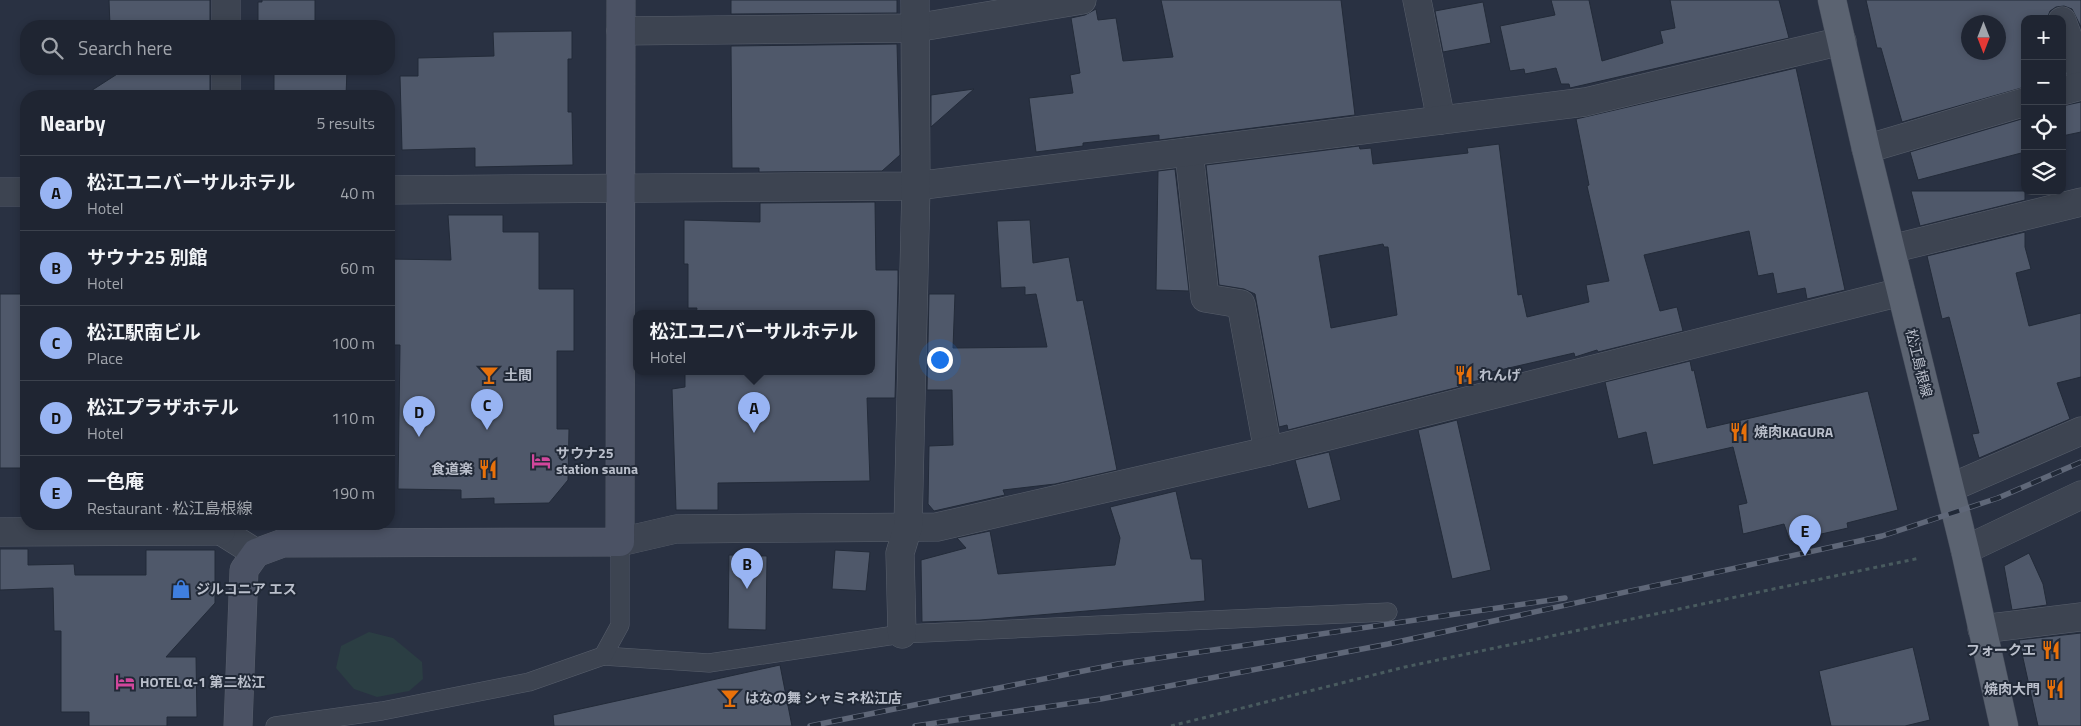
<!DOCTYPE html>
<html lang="en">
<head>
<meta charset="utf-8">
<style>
  body { margin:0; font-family:"Titillium Web","Noto Sans JP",sans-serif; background:#272d3a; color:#f1f3f6 }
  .controls { position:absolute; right:15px; top:15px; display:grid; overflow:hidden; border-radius:10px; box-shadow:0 2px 8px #0003 }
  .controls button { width:45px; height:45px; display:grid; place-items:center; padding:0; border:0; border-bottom:1px solid #3c424d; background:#1f2532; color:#f1f3f6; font:25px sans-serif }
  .compass { position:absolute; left:1961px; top:15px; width:45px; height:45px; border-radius:50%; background:#1f2532; box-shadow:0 2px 8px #0003; rotate:180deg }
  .you { position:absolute; left:939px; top:359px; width:18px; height:18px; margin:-12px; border:4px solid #fff; border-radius:50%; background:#1a73e8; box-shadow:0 0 0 8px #1a73e833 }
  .badge { display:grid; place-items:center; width:32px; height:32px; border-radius:50%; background:#98b4f3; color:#111; font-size:16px; font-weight:700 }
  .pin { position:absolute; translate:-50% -41px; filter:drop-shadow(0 1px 2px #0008) }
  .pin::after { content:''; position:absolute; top:26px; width:18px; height:15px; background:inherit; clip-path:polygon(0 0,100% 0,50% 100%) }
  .popup { position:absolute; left:633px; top:310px; width:242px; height:65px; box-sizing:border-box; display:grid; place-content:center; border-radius:10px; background:#1f2532; filter:drop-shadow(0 1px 4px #0005); font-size:16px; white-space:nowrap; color:#a1a5ac }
  .popup b { font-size:19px; color:#f1f3f6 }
  .popup::after { content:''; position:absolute; left:50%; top:100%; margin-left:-10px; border:10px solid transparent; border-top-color:#1f2532 }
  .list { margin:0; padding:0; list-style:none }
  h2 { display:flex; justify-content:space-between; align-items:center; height:65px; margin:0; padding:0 20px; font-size:21px }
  h2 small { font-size:16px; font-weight:400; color:#a1a5ac }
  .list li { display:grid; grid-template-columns:32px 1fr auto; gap:15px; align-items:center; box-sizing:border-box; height:75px; padding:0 20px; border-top:1px solid #3c424d }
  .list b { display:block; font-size:19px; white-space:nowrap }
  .list p { margin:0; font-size:16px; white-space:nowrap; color:#a1a5ac }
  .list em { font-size:16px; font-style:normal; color:#a1a5ac }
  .icon { flex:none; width:28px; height:28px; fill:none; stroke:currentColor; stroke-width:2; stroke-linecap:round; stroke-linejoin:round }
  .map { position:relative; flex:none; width:2081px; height:726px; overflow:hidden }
  .search { position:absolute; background:#1f2532; box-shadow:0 2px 8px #0003; left:20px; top:20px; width:375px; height:55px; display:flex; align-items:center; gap:12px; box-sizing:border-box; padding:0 18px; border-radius:20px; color:#a1a5ac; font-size:19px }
  .panel { position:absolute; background:#1f2532; box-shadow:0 2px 8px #0003; left:20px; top:90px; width:375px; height:440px; border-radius:20px }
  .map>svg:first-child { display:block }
</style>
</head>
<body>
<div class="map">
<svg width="2081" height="726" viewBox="0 0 2081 726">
  <rect width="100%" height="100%" fill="#293142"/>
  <!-- green -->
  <polygon fill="#2b3e43" points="369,632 393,638 422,662 423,679 409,691 377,697 354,689 336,668 341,646"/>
  <!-- building -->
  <g fill="#4f586a" stroke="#232b39" fill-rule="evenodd">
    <polygon points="109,0 210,0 210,26 110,26"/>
    <polygon points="262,0 315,0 315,26 258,26 258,2 262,2"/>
    <polygon points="731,0 897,0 897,13 731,14"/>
    <polygon points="1161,0 1341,0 1355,115 1159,140 1159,135 1083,143 1083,146 1036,152 1029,98 1073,93 1070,75 1080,73 1071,18 1085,15 1096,9 1098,20 1116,18 1123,61 1173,57"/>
    <polygon points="1551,0 1589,0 1602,61 1663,43 1660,31 1675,28 1670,0 1779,0 1789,38 1570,88 1569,84 1561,84 1556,68 1525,74 1524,69 1510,71 1500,26 1555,15"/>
    <path d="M1866,0H2081V27L2072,9L2064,6L2056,7L2050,11L2047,19H2025V87L1902,122L1881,48H1877ZM1968,22H1998V52H1968Z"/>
    <polygon points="1483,2 1491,43 1443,52 1435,11"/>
    <polygon points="572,31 572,59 568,59 568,112 572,112 573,165 475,167 475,148 402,150 400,76 418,76 418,58 494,56 493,32"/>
    <polygon points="897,44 900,155 882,171 759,172 759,168 732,168 731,46"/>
    <path d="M1796,68L1845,290L1807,299L1805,288L1777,294L1773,273L1758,276L1749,231L1644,255L1660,311L1677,307L1683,331L1598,352L1597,350L1575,357L1574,353L1487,373L1488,379L1458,384L1459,387L1288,430L1287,425L1279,427L1255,294L1244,289L1219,285L1206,165L1359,146L1360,149L1371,148L1373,164L1468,153L1467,148L1499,144L1518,295L1522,294L1527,317L1589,302L1586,285L1609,281L1587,186L1589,185L1576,119ZM1383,244L1384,247H1388L1397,315L1331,328L1319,256Z"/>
    <polygon points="125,69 210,69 210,95 83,96"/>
    <polygon points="274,69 347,69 346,96 274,96"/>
    <polygon points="974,89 931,127 931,95"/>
    <polygon points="2081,102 2081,132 2062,136 2062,106"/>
    <polygon points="2025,118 2025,152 1918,180 1910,152"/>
    <polygon points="1175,169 1189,291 1156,290 1158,171"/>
    <polygon points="1911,191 2025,191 2025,200 1920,226"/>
    <polygon points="875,202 876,270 898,270 898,283 895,398 867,398 870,481 718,483 718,510 676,510 672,389 685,387 685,372 872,372 872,314 696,314 697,308 688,308 688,264 684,264 684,220 760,222 760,203"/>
    <polygon points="448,215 503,215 503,232 539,232 539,289 574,289 574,351 557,351 557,429 569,429 568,480 549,503 494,504 494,498 461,499 461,490 398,489 400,345 389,345 389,259 451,260"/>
    <polygon points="1030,220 1033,263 1069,257 1077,301 1083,300 1117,470 1055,484 1003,490 1005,495 934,511 928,504 929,446 953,445 952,390 927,390 929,294 955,294 953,348 1047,347 1036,294 1025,295 1025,287 1001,288 997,221"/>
    <polygon points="2025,232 2025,247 2031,269 2016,273 2029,326 2081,313 2081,377 2057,383 2070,419 1979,458 1972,434 1979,433 1949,317 1942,319 1927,256"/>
    <rect x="0" y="294" width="26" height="174"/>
    <polygon points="1690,361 1692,371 1694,370 1707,428 1868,391 1898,510 1847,523 1848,528 1790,541 1784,524 1743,534 1738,505 1747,503 1733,447 1653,465 1646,432 1618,439 1605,382"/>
    <polygon points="1457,420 1491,570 1452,579 1418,430"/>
    <polygon points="1329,452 1341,500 1308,509 1295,460"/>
    <polygon points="1176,491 1191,559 1202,559 1205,601 980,620 922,622 921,560 966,548 957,538 990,531 998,574 1115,565 1120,538 1110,507"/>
    <polygon points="0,549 28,549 28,565 74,564 75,575 146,575 146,550 215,550 215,603 166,657 196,657 197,717 167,717 167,726 89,726 89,712 61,712 61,631 54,631 53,588 0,590"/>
    <polygon points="835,550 870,552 866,591 832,589"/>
    <polygon points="2029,553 2043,584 2047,605 2012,610 2004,566"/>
    <polygon points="729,555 767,556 766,630 728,629"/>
    <polygon points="2081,633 2081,726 2038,726 2019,640"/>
    <polygon points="1913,647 1930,720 1905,726 1831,726 1819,671"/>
    <polygon points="780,665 792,726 554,726 553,715"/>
  </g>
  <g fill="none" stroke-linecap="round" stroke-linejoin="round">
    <!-- lane casing -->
    <g stroke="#585f6c" stroke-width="19">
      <g id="lane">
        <polyline points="603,656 709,663 902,634 1388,612"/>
        <polyline points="275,726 382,711 529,682 603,656 620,625 620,542"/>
      </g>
    </g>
    <!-- street casing -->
    <g stroke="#585f6c" stroke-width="29">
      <g id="street">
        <polyline points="1417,0 1441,120"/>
        <polyline points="2062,21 2081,72"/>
        <polyline points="226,26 226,0"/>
        <polyline points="621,31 915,28 1082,0"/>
        <polyline points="2062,91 2081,86"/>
        <polyline points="226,96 226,69"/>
        <polyline points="1866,149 2025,102"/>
        <polyline points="1189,152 1205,298 1241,304 1268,451"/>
        <polyline points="389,190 916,186 1585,102 1842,41"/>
        <polyline points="0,192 26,192"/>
        <polyline points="1891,249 2081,202"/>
        <polyline points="1950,488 2081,431"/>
        <polyline points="221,524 221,531 256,553"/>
        <polyline points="0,532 221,531"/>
        <polyline points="620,542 676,529 937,527 1268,451 1901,292"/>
        <polyline points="1965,550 2081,495"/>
        <polyline points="1982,629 2081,617"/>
        <polyline points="902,634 900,553 908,527 916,186 915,0"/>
      </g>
    </g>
    <!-- secondary casing -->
    <g stroke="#585f6c" stroke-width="29">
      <polyline id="secondary" points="238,726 244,570 256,553 283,543 620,542 621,0"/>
    </g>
    <!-- primary casing -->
    <g stroke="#464d5b" stroke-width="29">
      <polyline id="primary" points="1832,0 1866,149 1965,550 2004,726"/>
    </g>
    <!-- path -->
    <polyline stroke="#495b5f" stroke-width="3" stroke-dasharray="4 4" stroke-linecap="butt" points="1171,726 1405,667 1920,558"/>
    <!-- lane -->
    <use href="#lane" stroke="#3d4451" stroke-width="18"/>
    <!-- street -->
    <use href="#street" stroke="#3d4451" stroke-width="28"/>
    <!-- secondary -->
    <use href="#secondary" stroke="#4b5264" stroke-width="28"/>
    <!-- primary -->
    <use href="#primary" stroke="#5b6371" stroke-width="28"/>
    <!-- rail casing -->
    <g stroke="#5f6778" stroke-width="5.5">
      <g id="rail">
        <polyline points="810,726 1118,664 1565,598"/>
        <polyline points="915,726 1101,699 1388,644 1882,536 1998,498 2081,462"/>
      </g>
    </g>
    <!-- rail -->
    <use href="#rail" stroke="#212937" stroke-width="4" stroke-dasharray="11" stroke-linecap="butt"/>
  </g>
  <!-- icons -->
  <defs>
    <g id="bar-bare" transform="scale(1.5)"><path d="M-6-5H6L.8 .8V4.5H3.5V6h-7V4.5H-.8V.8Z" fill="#e8710a" stroke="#212937" stroke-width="2.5" paint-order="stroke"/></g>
    <g id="restaurant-bare" transform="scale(1.5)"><path d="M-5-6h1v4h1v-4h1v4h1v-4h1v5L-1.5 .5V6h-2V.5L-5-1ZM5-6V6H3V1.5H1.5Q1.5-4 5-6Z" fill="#e8710a" stroke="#212937" stroke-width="2.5" paint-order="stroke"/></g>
    <g id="hotel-bare" transform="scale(1.5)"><path d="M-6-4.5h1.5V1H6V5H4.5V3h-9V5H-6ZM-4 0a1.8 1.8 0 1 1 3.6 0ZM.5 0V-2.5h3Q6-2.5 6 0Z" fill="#d1479c" stroke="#212937" stroke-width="2.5" paint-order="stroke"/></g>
    <g id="shop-bare" transform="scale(1.5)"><path d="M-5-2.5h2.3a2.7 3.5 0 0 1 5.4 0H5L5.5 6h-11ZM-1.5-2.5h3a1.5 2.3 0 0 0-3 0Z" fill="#3f7fe0" stroke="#212937" stroke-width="2.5" paint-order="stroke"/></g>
  </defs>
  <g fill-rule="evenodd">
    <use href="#bar-bare" x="489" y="375"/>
    <use href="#restaurant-bare" x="1464" y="375"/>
    <use href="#restaurant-bare" x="1739" y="432"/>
    <use href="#hotel-bare" x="541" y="461"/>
    <use href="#restaurant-bare" x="488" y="469"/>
    <use href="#shop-bare" x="181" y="589"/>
    <use href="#restaurant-bare" x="2051" y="650"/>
    <use href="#hotel-bare" x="125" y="682"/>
    <use href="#restaurant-bare" x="2055" y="689"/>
    <use href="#bar-bare" x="730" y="698"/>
  </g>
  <g text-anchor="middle" stroke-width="4" stroke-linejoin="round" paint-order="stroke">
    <!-- street labels -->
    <g font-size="14" fill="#babfcb" stroke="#212937">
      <text transform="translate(1919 363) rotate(76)" y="5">松江島根線</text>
    </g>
    <!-- poi labels -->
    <g font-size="14" font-weight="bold" fill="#babfcb" stroke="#212937" text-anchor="start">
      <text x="504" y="380">土間</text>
      <text x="1479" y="380">れんげ</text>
      <text x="1754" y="437">焼肉KAGURA</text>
      <text x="556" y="458">サウナ25<tspan x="556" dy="16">station sauna</tspan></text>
      <text x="473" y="474" text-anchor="end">食道楽</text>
      <text x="196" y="594">ジルコニア エス</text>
      <text x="2036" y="655" text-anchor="end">フォークエ</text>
      <text x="140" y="687">HOTEL α-1 第二松江</text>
      <text x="2040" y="694" text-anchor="end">焼肉大門</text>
      <text x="745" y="703">はなの舞 シャミネ松江店</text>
    </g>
  </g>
</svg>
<div class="controls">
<button>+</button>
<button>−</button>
<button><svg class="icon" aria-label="locate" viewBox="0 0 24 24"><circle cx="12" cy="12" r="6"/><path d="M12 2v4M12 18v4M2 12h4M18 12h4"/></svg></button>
<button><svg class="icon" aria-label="layers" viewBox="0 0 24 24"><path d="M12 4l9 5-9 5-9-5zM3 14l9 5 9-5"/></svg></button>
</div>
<svg class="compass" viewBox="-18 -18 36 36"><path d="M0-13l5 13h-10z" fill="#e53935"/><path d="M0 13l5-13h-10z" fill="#a1a5ac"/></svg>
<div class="you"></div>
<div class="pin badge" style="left:754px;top:433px">A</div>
<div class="popup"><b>松江ユニバーサルホテル</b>Hotel</div>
<div class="pin badge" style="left:747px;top:589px">B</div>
<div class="pin badge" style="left:487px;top:430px">C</div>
<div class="pin badge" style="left:419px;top:437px">D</div>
<div class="pin badge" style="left:1805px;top:556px">E</div>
<div class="search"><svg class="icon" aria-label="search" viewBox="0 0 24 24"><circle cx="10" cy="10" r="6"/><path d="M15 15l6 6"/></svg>Search here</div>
<section class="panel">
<h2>Nearby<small>5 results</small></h2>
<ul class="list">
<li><span class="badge">A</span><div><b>松江ユニバーサルホテル</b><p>Hotel</p></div><em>40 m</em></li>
<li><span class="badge">B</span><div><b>サウナ25 別館</b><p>Hotel</p></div><em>60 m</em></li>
<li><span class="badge">C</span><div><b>松江駅南ビル</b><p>Place</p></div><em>100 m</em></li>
<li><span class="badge">D</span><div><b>松江プラザホテル</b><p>Hotel</p></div><em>110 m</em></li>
<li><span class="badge">E</span><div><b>一色庵</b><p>Restaurant · 松江島根線</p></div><em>190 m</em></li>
</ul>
</section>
</div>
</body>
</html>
